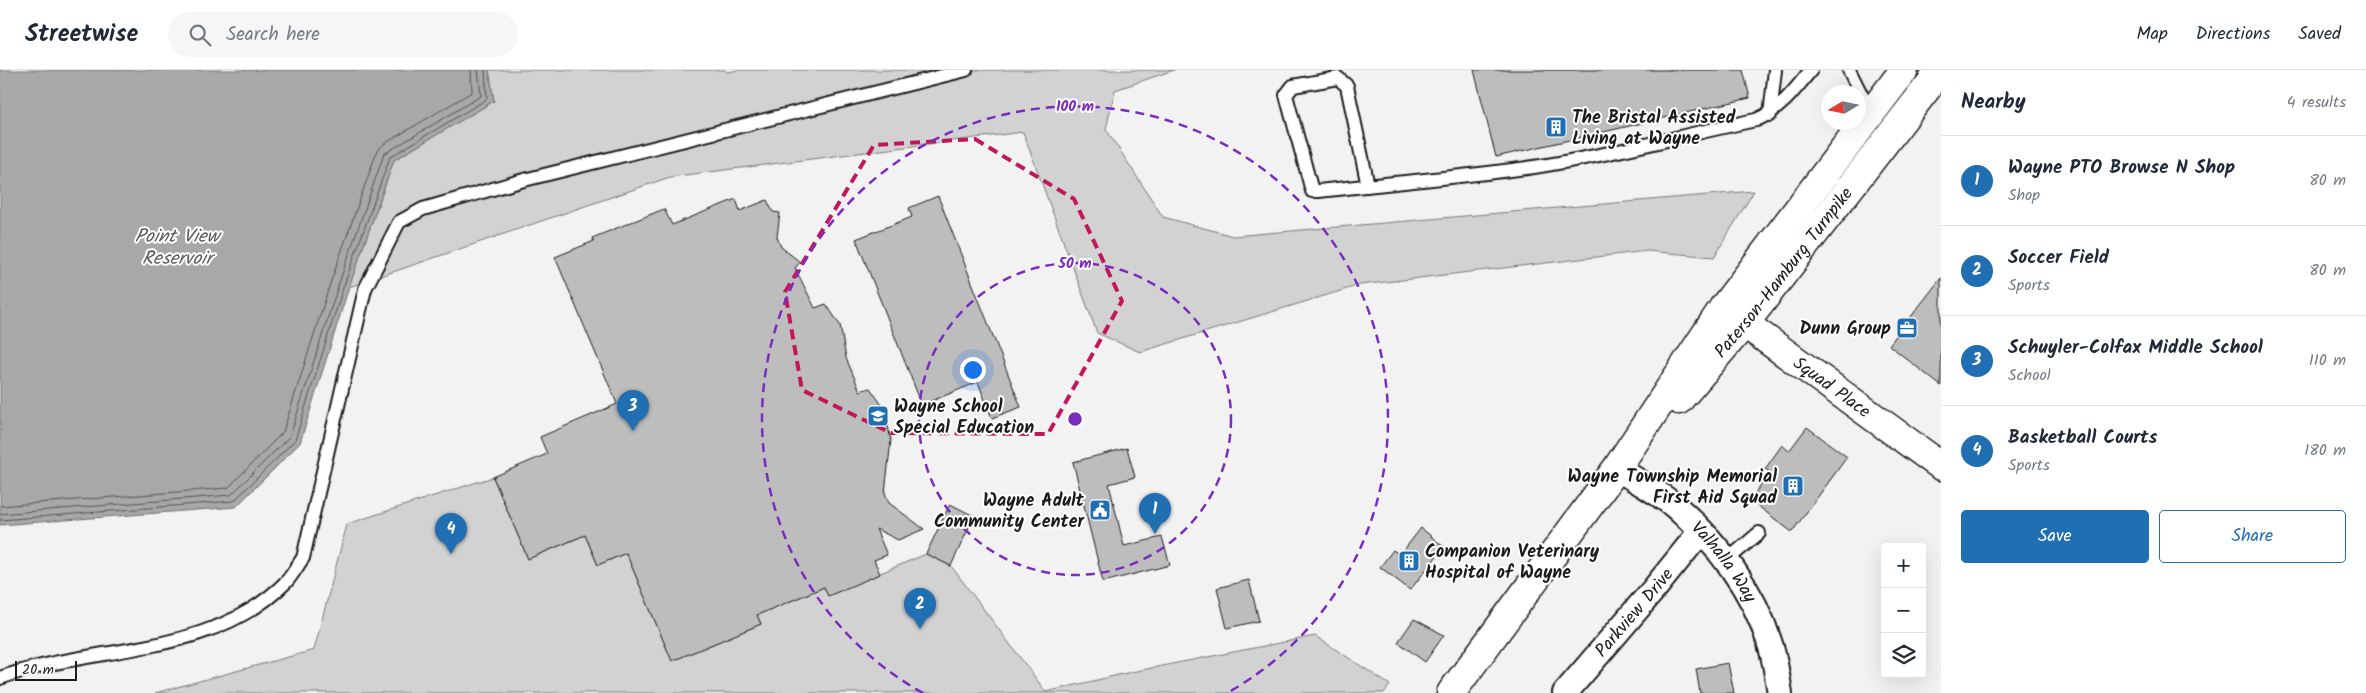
<!DOCTYPE html>
<html lang="en">
<head>
<meta charset="utf-8">
<style>
  body { margin:0; font-family:Kalam,sans-serif; background:#f6f6f7; color:#1f2937 }
  .controls { position:absolute; right:15px; bottom:15px; display:grid; overflow:hidden; border-radius:5px; box-shadow:0 5px 20px #0002 }
  .controls button { width:45px; height:45px; display:grid; place-items:center; padding:0; border:0; border-bottom:1px solid #e0e1e3; background:#fff; color:#1f2937; font:25px sans-serif }
  .compass { position:absolute; left:1821px; top:15px; width:45px; height:45px; border-radius:50%; background:#fff; box-shadow:0 5px 20px #0002; rotate:260deg }
  .scale { position:absolute; left:15px; bottom:12px; width:62px; box-sizing:border-box; padding-left:5px; border:2px solid #1c1c1c; border-top:0; font-size:14px; line-height:18px; white-space:nowrap; color:#1c1c1c; -webkit-text-stroke:4px #fff; paint-order:stroke }
  .you { position:absolute; left:972px; top:299px; width:18px; height:18px; margin:-12px; border:4px solid #fff; border-radius:50%; background:#1a73e8; box-shadow:0 0 0 8px #1a73e833 }
  .badge { display:grid; place-items:center; width:32px; height:32px; border-radius:50%; background:#1f6fb2; color:#fff; font-size:16px; font-weight:700 }
  .pin { position:absolute; translate:-50% -41px; filter:drop-shadow(0 1px 2px #0008) }
  .pin::after { content:''; position:absolute; top:26px; width:18px; height:15px; background:inherit; clip-path:polygon(0 0,100% 0,50% 100%) }
  .list { margin:0; padding:0; list-style:none }
  h2 { display:flex; justify-content:space-between; align-items:center; height:65px; margin:0; padding:0 20px; font-size:21px }
  h2 small { font-size:16px; font-weight:400; color:#747a83 }
  .list li { display:grid; grid-template-columns:32px 1fr auto; gap:15px; align-items:center; box-sizing:border-box; height:90px; padding:0 20px; border-top:1px solid #e0e1e3 }
  .list b { display:block; font-size:19px; white-space:nowrap }
  .list p { margin:0; font-size:16px; white-space:nowrap; color:#747a83 }
  .list em { font-size:16px; font-style:normal; color:#747a83 }
  .actions { display:flex; gap:10px; padding:15px 20px }
  .actions a { flex:1; padding:11px 0; border:1px solid #1f6fb2; border-radius:5px; text-align:center; font-size:18px; color:#1f6fb2 }
  .actions .main { background:#1f6fb2; color:#fff }
  .icon { flex:none; width:28px; height:28px; fill:none; stroke:currentColor; stroke-width:2; stroke-linecap:round; stroke-linejoin:round }
  .map { position:relative; flex:none; width:1941px; height:623px; overflow:hidden }
  header { display:flex; align-items:center; gap:30px; box-sizing:border-box; height:70px; padding:0 25px; background:#fff; border-bottom:1px solid #e0e1e3 }
  header strong { font-size:24px }
  nav { display:flex; gap:28px; margin-inline-start:auto; font-size:18px }
  .search { width:350px; height:45px; background:#f6f6f7; display:flex; align-items:center; gap:12px; box-sizing:border-box; padding:0 18px; border-radius:28px; color:#747a83; font-size:19px }
  main { display:flex }
  aside { flex:1; background:#fff }
  .map>svg:first-child { display:block }
</style>
</head>
<body>
<header>
<strong>Streetwise</strong>
<div class="search"><svg class="icon" aria-label="search" viewBox="0 0 24 24"><circle cx="10" cy="10" r="6"/><path d="M15 15l6 6"/></svg>Search here</div>
<nav><a>Map</a><a>Directions</a><a>Saved</a></nav>
</header>
<main>
<div class="map">
<svg width="1941" height="623" viewBox="0 0 1941 623">
  <rect width="100%" height="100%" fill="#f2f2f2"/>
  <filter id="ink" filterUnits="userSpaceOnUse"><feTurbulence type="fractalNoise" baseFrequency=".02" numOctaves="2"/><feDisplacementMap in="SourceGraphic" scale="10" xChannelSelector="R" yChannelSelector="G"/><feConvolveMatrix kernelMatrix="1 2 1 2 8 2 1 2 1" color-interpolation-filters="sRGB"/></filter>
  <g filter="url(#ink)">
    <!-- green -->
    <g fill="#d2d2d2" stroke="#777">
      <polygon points="489,0 725,0 727,2 739,0 1174,0 1115,20 1106,59 1163,147 1233,166 1754,121 1714,187 1647,181 1360,215 1140,282 1097,263 1023,62 670,107 349,217 394,90 494,31"/>
      <polygon points="493,407 528,489 585,465 598,495 626,483 672,591 761,554 757,545 824,517 828,525 926,484 951,496 1046,622 1131,602 1315,566 1390,615 1384,623 155,623 314,580 347,454"/>
    </g>
    <!-- water -->
    <polygon fill="#a8a8a8" stroke="#707070" points="0,0 489,0 494,31 394,90 349,217 300,373 236,437 0,455"/>
    <g fill="none" stroke-linecap="round" stroke-linejoin="round">
      <!-- shore -->
      <g stroke="#545454" stroke-width="1">
        <polyline points="0,436 228,418 283,362 331,211 377,81 384,74 472,22 471,0"/>
        <polyline points="0,444 231,425 290,366 339,213 384,84 481,26 478,0"/>
        <polyline points="0,450 234,431 295,370 344,215 390,87 487,29 485,0"/>
      </g>
    </g>
    <!-- building -->
    <g fill="#bdbdbd" stroke="#1c1c1c">
      <polygon points="1474,0 1743,0 1750,28 1496,87"/>
      <polygon points="938,126 1021,337 992,348 978,312 922,335 856,169 912,147 909,138"/>
      <polygon points="736,129 740,141 767,130 773,142 780,143 777,167 781,177 800,192 795,198 815,238 826,234 840,255 846,288 860,321 870,318 884,338 891,370 885,423 889,433 924,459 898,470 876,459 887,485 874,490 880,504 828,526 824,517 757,545 761,554 672,591 626,483 598,495 585,465 528,489 493,407 547,384 540,367 617,334 555,187 594,171 592,168 664,139 672,155"/>
      <polygon points="1941,208 1941,316 1889,275"/>
      <polygon points="1807,357 1847,387 1792,462 1750,430 1770,402 1765,399 1782,375 1789,381"/>
      <polygon points="1127,378 1135,407 1109,414 1124,476 1162,467 1170,495 1103,512 1073,392"/>
      <polygon points="950,434 974,446 951,496 926,484"/>
      <polygon points="1421,458 1444,477 1410,520 1380,497 1393,480 1400,485"/>
      <polygon points="1249,510 1259,551 1227,558 1217,518"/>
      <polygon points="1414,549 1444,565 1425,592 1398,572"/>
      <polygon points="1728,593 1734,623 1700,623 1696,599"/>
    </g>
    <g fill="none" stroke-linecap="round" stroke-linejoin="round">
      <!-- lane casing -->
      <g stroke="#1c1c1c" stroke-width="16">
        <g id="lane">
          <polyline points="1849,0 1865,32 1868,46"/>
          <polyline points="1770,45 1775,0"/>
          <path d="M1368,116L1347,16L1338,8L1293,16L1286,25L1312,121H1319C1391,113 1463,107 1534,97C1609,86 1682,65 1756,50C1780,40 1795,20 1811,0"/>
          <polyline points="1726,491 1759,463"/>
          <path d="M0,608C93,574 210,588 285,513C292,506 297,496 303,488L365,219L399,152L423,139L524,110L966,0"/>
        </g>
      </g>
      <!-- street casing -->
      <g stroke="#1c1c1c" stroke-width="28">
        <g id="street">
          <path id="s1" d="M1617,398C1636,411 1659,422 1677,438C1717,472 1753,520 1769,571C1775,587 1777,606 1780,623"/>
          <path id="s2" d="M1565,623L1655,518L1701,461"/>
        </g>
      </g>
      <!-- secondary casing -->
      <g stroke="#1c1c1c" stroke-width="31">
        <g id="secondary">
          <path id="s3" d="M1726,240L1941,396"/>
        </g>
      </g>
      <!-- primary casing -->
      <g stroke="#1c1c1c" stroke-width="31">
        <g id="primary">
          <path id="s4" d="M1679,330L1745,253L1941,0"/>
          <polyline points="1451,623 1617,398 1723,238 1904,0"/>
        </g>
      </g>
      <!-- lane -->
      <use href="#lane" stroke="#fff" stroke-width="12"/>
      <!-- street -->
      <use href="#street" stroke="#fff" stroke-width="24"/>
      <!-- secondary -->
      <use href="#secondary" stroke="#fff" stroke-width="28"/>
      <!-- primary -->
      <use href="#primary" stroke="#fff" stroke-width="28"/>
    </g>
  </g>
  <!-- marked area -->
  <path fill="none" stroke="#c2185b" stroke-width="4" stroke-dasharray="10 6" stroke-linejoin="round" d="M975,69L1074,129L1122,231L1048,364L891,363L802,320L785,222L874,75Z"/>
  <!-- distance rings -->
  <g fill="none" stroke="#7b2cbf" stroke-width="2.5" stroke-dasharray="9 6">
    <circle cx="1075" cy="349" r="156"/>
    <path d="M923 623A313 313 0 1 1 1227 623"/>
  </g>
  <!-- icons -->
  <defs>
    <g id="building-square" transform="scale(1.125)"><rect x="-9" y="-9" width="18" height="18" rx="4" fill="#1f6fb2" stroke="#fff"/><path d="M-4-6H4V6H1V3H-1V6H-4ZM-2.5-4.3h1.7v1.8h-1.7ZM.8-4.3h1.7v1.8H.8ZM-2.5-1h1.7V.8h-1.7ZM.8-1h1.7V.8H.8Z" fill="#fff"/></g>
    <g id="office-square" transform="scale(1.125)"><rect x="-9" y="-9" width="18" height="18" rx="4" fill="#1f6fb2" stroke="#fff"/><path d="M-6-3h4V-5.5h4V-3h4V5H-6ZM-1-4.5V-3h2v-1.5ZM-6 0V1H6V0Z" fill="#fff"/></g>
    <g id="school-square" transform="scale(1.125)"><rect x="-9" y="-9" width="18" height="18" rx="4" fill="#1f6fb2" stroke="#fff"/><path d="M0-5L7-2L0 1L-7-2ZM-4 1L0 2.5L4 1V4Q0 6-4 4Z" fill="#fff"/></g>
    <g id="civic-square" transform="scale(1.125)"><rect x="-9" y="-9" width="18" height="18" rx="4" fill="#1f6fb2" stroke="#fff"/><path d="M-.6-6.5H3V-4.5H.6V-3L4-1V1h2V6H-6V1h2V-1L-.6-3ZM-1.2 2.5V6h2.4V2.5Z" fill="#fff"/></g>
  </defs>
  <g fill-rule="evenodd">
    <use href="#building-square" x="1556" y="57"/>
    <use href="#office-square" x="1907" y="258"/>
    <use href="#school-square" x="878" y="346"/>
    <use href="#building-square" x="1793" y="416"/>
    <use href="#civic-square" x="1100" y="440"/>
    <use href="#building-square" x="1409" y="491"/>
  </g>
  <g text-anchor="middle" stroke-width="4" stroke-linejoin="round" paint-order="stroke">
    <!-- poi labels -->
    <g font-size="18" font-weight="bold" fill="#1c1c1c" stroke="#fff" text-anchor="start">
      <text x="1572" y="53">The Bristal Assisted<tspan x="1572" dy="21">Living at Wayne</tspan></text>
      <text x="1891" y="264" text-anchor="end">Dunn Group</text>
      <text x="894" y="342">Wayne School<tspan x="894" dy="21">Special Education</tspan></text>
      <text x="1777" y="412" text-anchor="end">Wayne Township Memorial<tspan x="1777" dy="21">First Aid Squad</tspan></text>
      <text x="1084" y="436" text-anchor="end">Wayne Adult<tspan x="1084" dy="21">Community Center</tspan></text>
      <text x="1425" y="487">Companion Veterinary<tspan x="1425" dy="21">Hospital of Wayne</tspan></text>
    </g>
    <!-- street labels -->
    <g font-size="18" fill="#1c1c1c" stroke="#fff">
      <text dy="6" stroke="none"><textPath href="#s4" startOffset="165">Paterson-Hamburg Turnpike</textPath></text>
      <text dy="6" stroke="none"><textPath href="#s3" startOffset="131">Squad Place</textPath></text>
      <text dy="6" stroke="none"><textPath href="#s1" startOffset="144">Valhalla Way</textPath></text>
      <text dy="6" stroke="none"><textPath href="#s2" startOffset="106">Parkview Drive</textPath></text>
    </g>
    <!-- water labels -->
    <g font-size="19" font-style="italic" fill="#5b5b5b" stroke="#fff">
      <text x="177" y="172">Point View<tspan x="177" dy="22">Reservoir</tspan></text>
    </g>
  </g>
  <circle cx="1075" cy="349" r="8" fill="#7b2cbf" stroke="#fff" stroke-width="2.5"/>
  <g font-size="15" text-anchor="middle" font-weight="bold" fill="#7b2cbf" stroke="#fff" stroke-width="4" stroke-linejoin="round" paint-order="stroke">
    <text x="1075" y="41">100 m</text>
    <text x="1075" y="198">50 m</text>
  </g>
</svg>
<div class="controls">
<button>+</button>
<button>−</button>
<button><svg class="icon" aria-label="layers" viewBox="0 0 24 24"><path d="M12 4l9 5-9 5-9-5zM3 14l9 5 9-5"/></svg></button>
</div>
<svg class="compass" viewBox="-18 -18 36 36"><path d="M0-13l5 13h-10z" fill="#e53935"/><path d="M0 13l5-13h-10z" fill="#747a83"/></svg>
<div class="scale">20 m</div>
<div class="you"></div>
<div class="pin badge" style="left:1155px;top:464px">1</div>
<div class="pin badge" style="left:920px;top:559px">2</div>
<div class="pin badge" style="left:633px;top:361px">3</div>
<div class="pin badge" style="left:451px;top:484px">4</div>
</div>
<aside>
<h2>Nearby<small>4 results</small></h2>
<ul class="list">
<li><span class="badge">1</span><div><b>Wayne PTO Browse N Shop</b><p>Shop</p></div><em>80 m</em></li>
<li><span class="badge">2</span><div><b>Soccer Field</b><p>Sports</p></div><em>80 m</em></li>
<li><span class="badge">3</span><div><b>Schuyler-Colfax Middle School</b><p>School</p></div><em>110 m</em></li>
<li><span class="badge">4</span><div><b>Basketball Courts</b><p>Sports</p></div><em>180 m</em></li>
</ul>
<div class="actions"><a class="main">Save</a><a>Share</a></div>
</aside>
</main>
</body>
</html>
